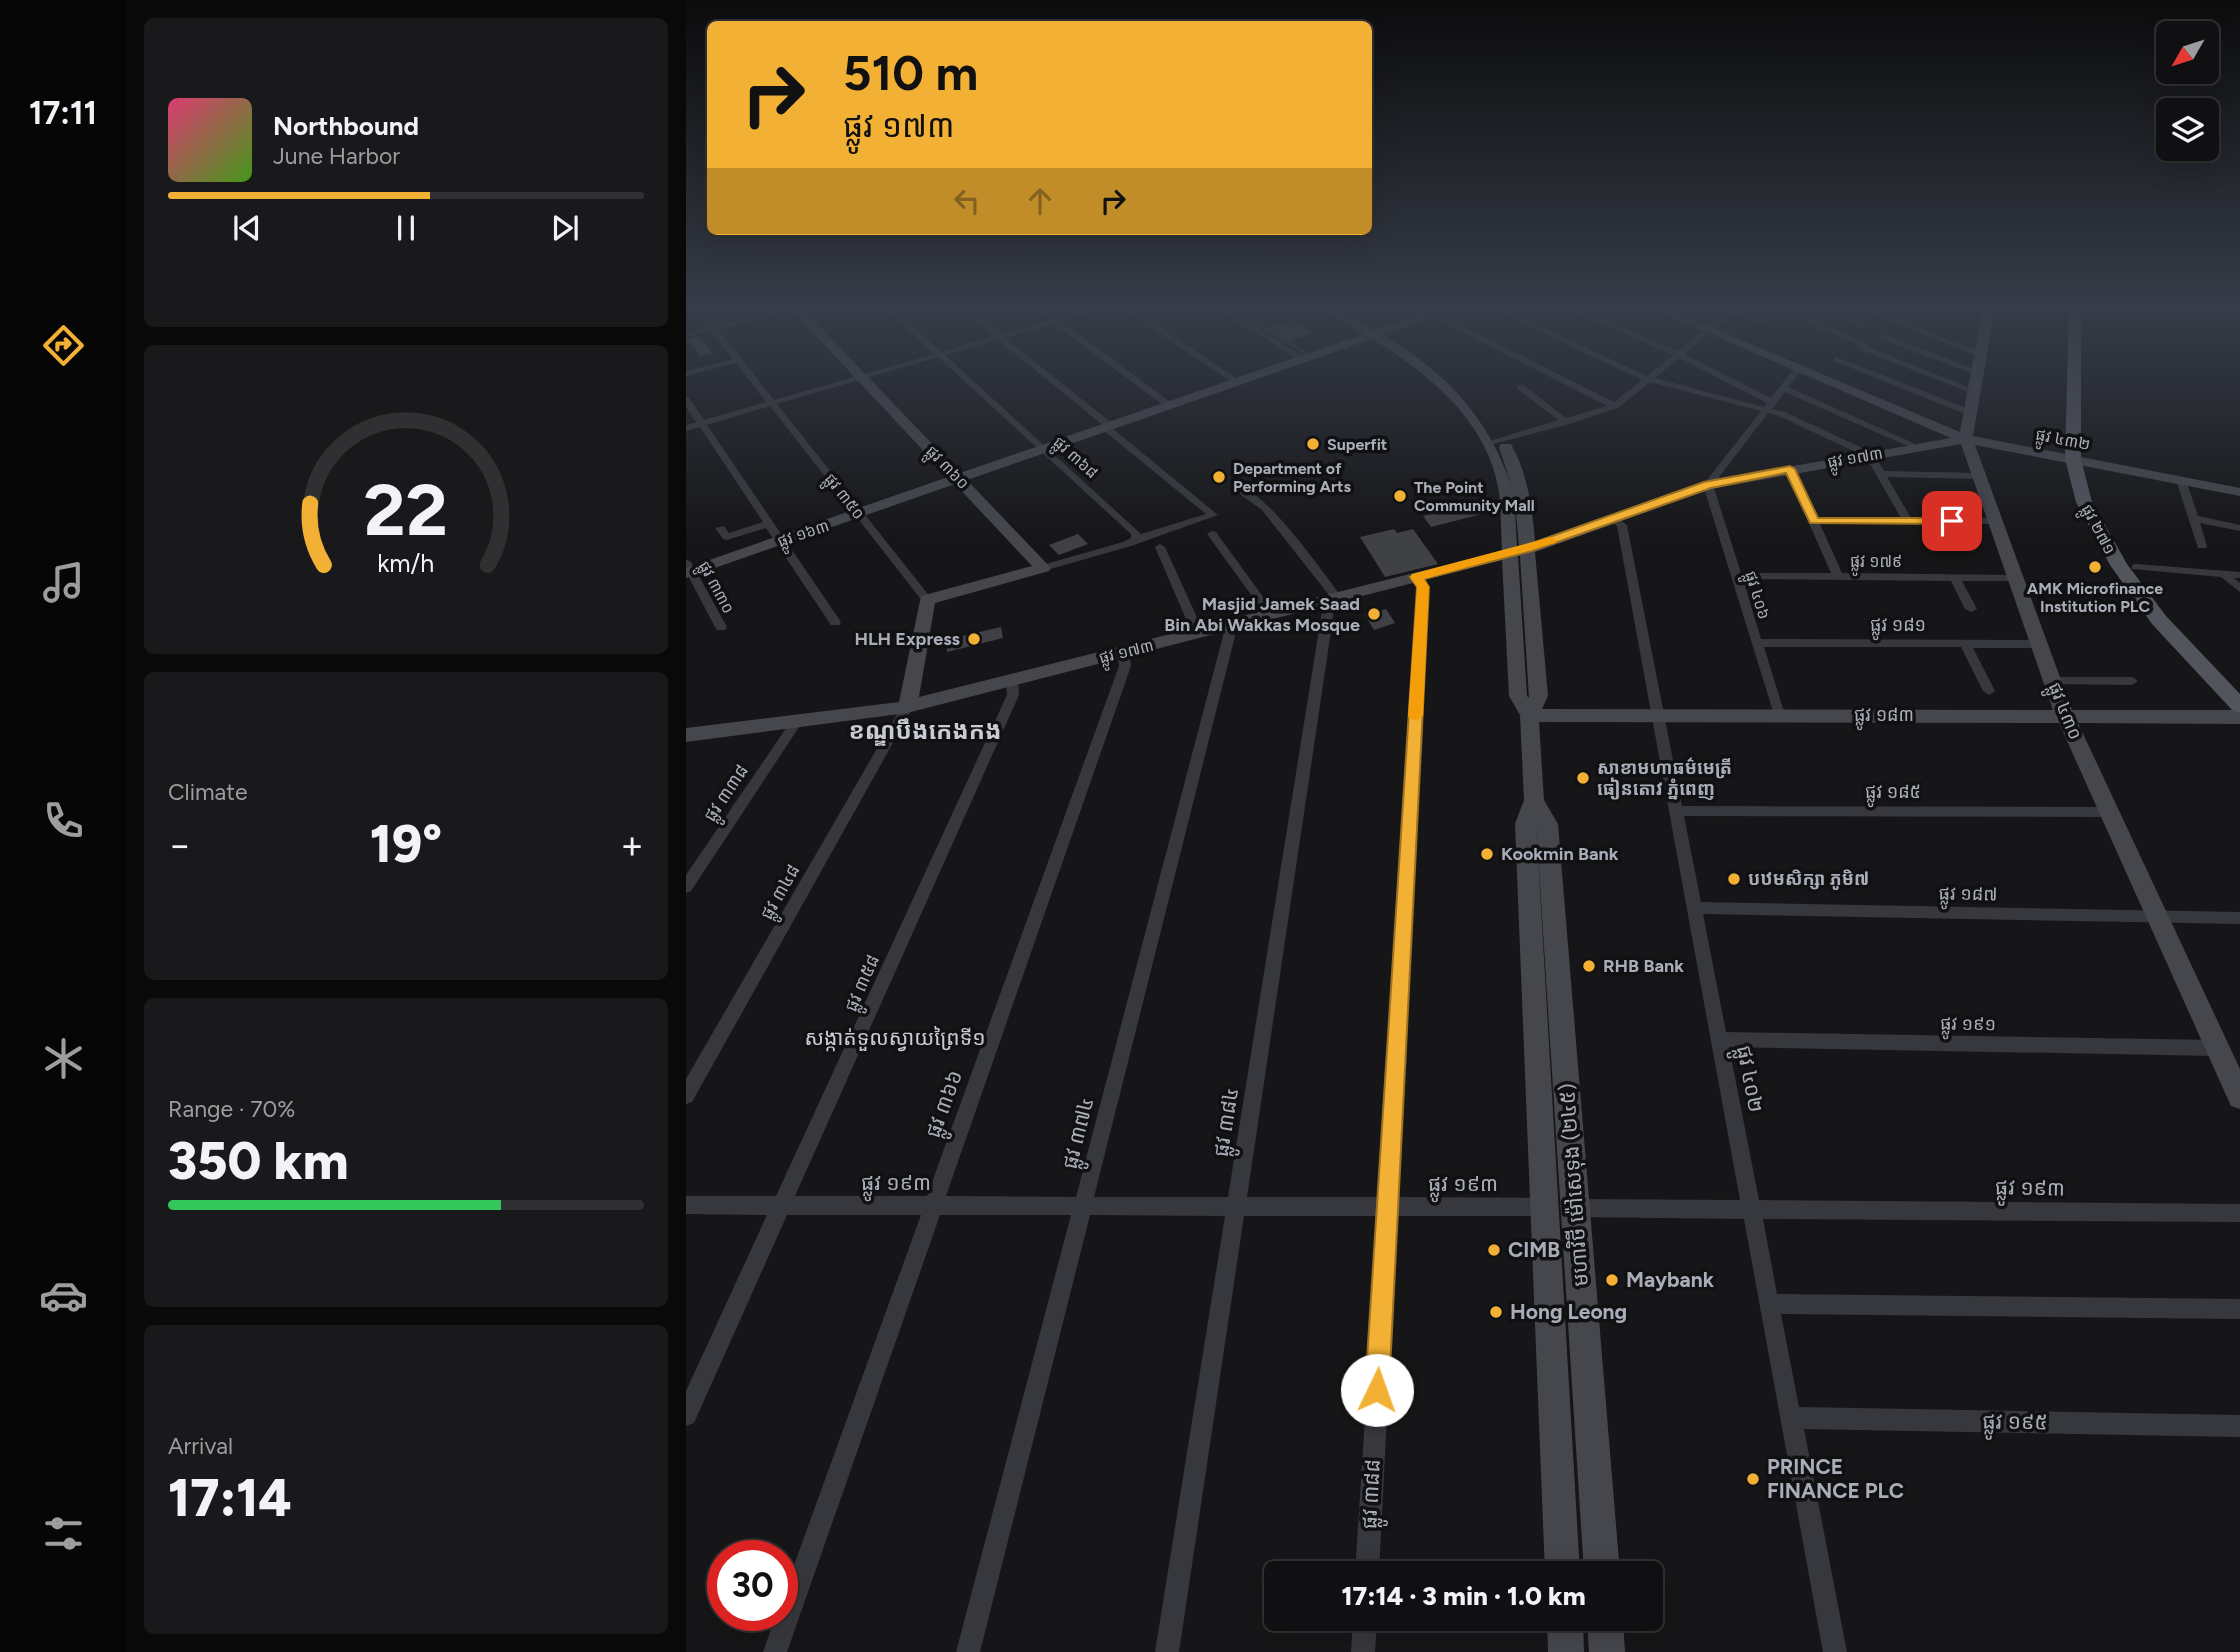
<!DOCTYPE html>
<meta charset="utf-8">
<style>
:root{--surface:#101012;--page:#19191b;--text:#f1f3f6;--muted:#9c9d9f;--line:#303032;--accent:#f2b134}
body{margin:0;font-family:Figtree,"Noto Sans Khmer",sans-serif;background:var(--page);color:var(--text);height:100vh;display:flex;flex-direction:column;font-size:26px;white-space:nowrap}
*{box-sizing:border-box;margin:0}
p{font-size:23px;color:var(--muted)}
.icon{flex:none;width:38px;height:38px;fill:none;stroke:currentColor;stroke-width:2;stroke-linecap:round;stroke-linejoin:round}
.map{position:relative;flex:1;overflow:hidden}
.details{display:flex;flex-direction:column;gap:18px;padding:18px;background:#09090a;width:560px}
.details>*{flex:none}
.banner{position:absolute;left:21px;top:21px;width:665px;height:214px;border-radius:10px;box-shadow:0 7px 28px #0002,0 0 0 2px var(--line);background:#f2b134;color:#111;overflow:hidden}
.needle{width:46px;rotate:231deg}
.fabs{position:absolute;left:1470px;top:21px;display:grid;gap:14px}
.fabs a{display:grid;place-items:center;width:63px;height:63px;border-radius:10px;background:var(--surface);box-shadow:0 7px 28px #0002,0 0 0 2px var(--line);font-size:35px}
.speed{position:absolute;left:21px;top:1540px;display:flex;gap:14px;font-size:35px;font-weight:700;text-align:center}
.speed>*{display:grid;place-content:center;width:91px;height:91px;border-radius:50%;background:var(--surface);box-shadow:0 7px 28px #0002,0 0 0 2px var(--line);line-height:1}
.speed .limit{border:10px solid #d22;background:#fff;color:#111}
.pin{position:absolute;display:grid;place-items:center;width:60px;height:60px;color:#fff;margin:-30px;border-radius:14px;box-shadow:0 4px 10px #0006}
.me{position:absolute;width:77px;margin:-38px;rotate:3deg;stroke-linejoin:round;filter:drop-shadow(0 0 5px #0008)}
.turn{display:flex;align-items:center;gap:24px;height:147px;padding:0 21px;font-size:32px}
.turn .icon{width:91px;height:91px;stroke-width:2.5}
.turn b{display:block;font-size:49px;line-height:60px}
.lanes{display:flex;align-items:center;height:66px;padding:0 21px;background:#0003;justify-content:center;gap:35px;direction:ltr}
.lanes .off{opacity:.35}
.big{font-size:52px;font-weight:800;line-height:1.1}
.details .widget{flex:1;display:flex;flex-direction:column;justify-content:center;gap:10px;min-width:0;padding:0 24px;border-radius:10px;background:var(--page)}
.details .dial{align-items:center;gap:0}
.dial svg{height:182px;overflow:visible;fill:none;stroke:var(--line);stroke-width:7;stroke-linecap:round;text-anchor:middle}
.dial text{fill:var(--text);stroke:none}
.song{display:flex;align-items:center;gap:21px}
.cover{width:84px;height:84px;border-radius:10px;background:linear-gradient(135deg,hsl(340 70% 55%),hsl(100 70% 35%))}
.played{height:7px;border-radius:4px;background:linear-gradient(90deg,var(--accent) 55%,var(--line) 55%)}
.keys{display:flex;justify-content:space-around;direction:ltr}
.heat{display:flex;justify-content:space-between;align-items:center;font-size:38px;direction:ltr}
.charge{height:10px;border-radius:5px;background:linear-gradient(90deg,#34c759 70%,var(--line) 0)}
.trip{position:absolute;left:578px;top:1561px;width:399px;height:70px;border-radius:10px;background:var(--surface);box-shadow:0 7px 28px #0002,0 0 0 2px var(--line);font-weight:800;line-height:70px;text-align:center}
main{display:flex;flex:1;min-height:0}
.tabs{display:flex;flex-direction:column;width:126px;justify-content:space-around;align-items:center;background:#060607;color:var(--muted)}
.tabs .icon{width:49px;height:49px}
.tabs .current{color:var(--accent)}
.tabs b{font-size:32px;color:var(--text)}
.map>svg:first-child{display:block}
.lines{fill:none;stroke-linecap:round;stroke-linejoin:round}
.canal{fill:#2c353c;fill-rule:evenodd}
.building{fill:#404145}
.street{fill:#37383d;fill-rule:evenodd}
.secondary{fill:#45474d;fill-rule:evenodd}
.primary{fill:#53555c;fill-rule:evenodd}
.route{fill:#f2b134;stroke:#9d7322;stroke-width:2}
.slow{fill:#f59e0b}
.poi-dot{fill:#f2b134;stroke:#111113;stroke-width:2.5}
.labels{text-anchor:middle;stroke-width:7;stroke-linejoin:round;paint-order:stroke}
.far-street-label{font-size:16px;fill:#a8adb8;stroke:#111113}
.far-poi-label{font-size:16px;font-weight:bold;fill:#a8adb8;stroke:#111113;text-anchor:start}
.poi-label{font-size:18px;font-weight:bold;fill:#a8adb8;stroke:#111113;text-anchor:start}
.street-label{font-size:18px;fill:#a8adb8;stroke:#111113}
.quarter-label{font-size:21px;fill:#c9ccd4;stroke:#111113}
.near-street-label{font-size:21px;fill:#a8adb8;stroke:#111113}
.near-poi-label{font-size:21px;font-weight:bold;fill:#a8adb8;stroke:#111113;text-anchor:start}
.district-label{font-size:24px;font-weight:bold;fill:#c9ccd4;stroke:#111113}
</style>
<main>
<nav class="tabs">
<b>17:11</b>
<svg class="icon current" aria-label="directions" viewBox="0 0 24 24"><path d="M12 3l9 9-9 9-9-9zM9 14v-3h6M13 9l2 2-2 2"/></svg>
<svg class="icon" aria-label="music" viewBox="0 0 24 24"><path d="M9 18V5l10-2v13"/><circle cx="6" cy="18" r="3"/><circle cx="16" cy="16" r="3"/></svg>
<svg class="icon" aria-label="phone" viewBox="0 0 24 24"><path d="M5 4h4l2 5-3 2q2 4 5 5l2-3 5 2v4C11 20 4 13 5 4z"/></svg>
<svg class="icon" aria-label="climate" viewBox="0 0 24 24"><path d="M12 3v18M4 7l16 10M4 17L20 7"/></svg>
<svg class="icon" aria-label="car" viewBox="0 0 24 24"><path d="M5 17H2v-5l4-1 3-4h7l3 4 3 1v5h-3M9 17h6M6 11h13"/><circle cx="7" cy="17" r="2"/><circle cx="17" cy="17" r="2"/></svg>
<svg class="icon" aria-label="filters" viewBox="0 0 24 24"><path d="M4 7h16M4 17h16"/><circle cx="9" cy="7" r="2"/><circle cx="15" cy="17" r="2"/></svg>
</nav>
<section class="details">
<div class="widget">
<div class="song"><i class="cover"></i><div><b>Northbound</b><p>June Harbor</p></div></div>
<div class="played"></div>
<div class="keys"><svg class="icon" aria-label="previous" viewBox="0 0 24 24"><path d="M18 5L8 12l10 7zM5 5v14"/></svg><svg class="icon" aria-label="pause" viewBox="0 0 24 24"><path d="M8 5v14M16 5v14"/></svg><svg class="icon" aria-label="next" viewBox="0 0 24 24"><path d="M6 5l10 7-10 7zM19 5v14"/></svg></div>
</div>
<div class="widget dial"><svg viewBox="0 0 100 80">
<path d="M14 69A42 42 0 1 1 86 69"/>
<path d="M14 69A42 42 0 0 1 8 42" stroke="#f2b134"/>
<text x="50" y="56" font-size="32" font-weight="700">22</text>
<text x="50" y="72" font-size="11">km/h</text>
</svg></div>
<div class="widget"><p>Climate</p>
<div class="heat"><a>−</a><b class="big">19°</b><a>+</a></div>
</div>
<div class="widget"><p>Range · 70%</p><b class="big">350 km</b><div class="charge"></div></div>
<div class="widget"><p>Arrival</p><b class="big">17:14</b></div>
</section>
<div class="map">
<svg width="1554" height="1652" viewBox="0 0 1554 1652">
<rect width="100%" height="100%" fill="#161618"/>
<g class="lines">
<path class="canal" d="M540,307H548L624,353L618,354Z"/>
</g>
<path class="building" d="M605,320L628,333L604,341L580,328Z
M14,337L27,353L14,356L2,340Z
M806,498L808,511L745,527L737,516Z
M708,529L711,533L727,529L752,564L699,577L674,537Z
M392,534L402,544L373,555L363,545Z
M700,609L709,623L688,630L679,615Z
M315,627L317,638L261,652L260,640Z"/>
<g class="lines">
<path class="street" d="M6,307H14L29,326L102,307H116L32,329L88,400L248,354L197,307H206L255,352L308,336L272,307H281L315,334L364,320L347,307H356L371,318L408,307H421L375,321L487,404V408H481L368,324L319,338L427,424L428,426L426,428L532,515L445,546L361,570H353V566L437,542L445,538V534L252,357L91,404L245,598L247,600L241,603L237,602L84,406L21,425L155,622L153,625H145L80,528L41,540L37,539L29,528L38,526L43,533L77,522L14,427L0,431V425L10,422L0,407V397L3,398L18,420L80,402L50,363L0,376V371L47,359L25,331L0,337V333L22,327ZM312,340L418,426L415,428L417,430L520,514L455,534L259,355Z
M434,307H443L556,382L549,384Z
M527,307H537L622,359L615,361Z
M728,307H738L928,402L956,380L802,307H813L961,376L987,355L878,307H889L992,351L1046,307H1064L1057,310L1078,319V323H1072L1050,312L998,354L1085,398L1110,366H1116L1117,368L1102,387L1234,446L1226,448L1099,392L1086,409L1099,412L1187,453L1198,471L1293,473L1298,476L1293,479L1201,477L1225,518H1309L1314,521L1309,524H1134L1156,573L1330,575L1335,578L1330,581H1276L1291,609L1285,612L1279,609L1265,581L1057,579L1075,639L1353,640L1359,644L1353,648H1287L1309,691L1303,695L1297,691L1275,647H1078L1099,715L1093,719L1089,718L1017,485L1075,411L964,382L932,408L883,424L800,446V442L872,420L832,389V385H838L880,418L921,406ZM993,358L1081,403L1078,407L969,378ZM1082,413L1093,416L1180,457L1215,518H1131L1109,469L1101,467L1099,469L1145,573H1055L1027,485Z
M1108,307H1118L1132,315L1130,321L1182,343V347L1292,391L1285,393L1173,349V345L1122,324L1125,318Z
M1138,307H1148L1182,325L1175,327Z
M1168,307H1180L1299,354L1292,356Z
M1192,334H1198L1295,372L1288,374L1192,338Z
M1151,357L1288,411L1289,413L1282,415L1148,361V357Z
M1492,478L1500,480L1512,516L1554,525V531L1514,523L1521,546L1520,548H1512L1490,480Z
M547,485C575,483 636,571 654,595V599H646L576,510L547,489Z
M927,515L941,525L996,806L1423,807L1430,812L1423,817L998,816L1015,902L1554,912V924L1017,914L1040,1032L1531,1040L1537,1043L1539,1048L1537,1053L1531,1056L1043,1047L1073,1200L1554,1204V1222L1077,1219L1091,1294L1554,1299V1319L1095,1314L1113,1407L1554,1415V1437L1118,1429L1161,1652H1137L1058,1219L887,1217L880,1215L878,1208L880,1201L887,1199L1054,1200L931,526L922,518Z
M526,531L530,532L580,601L588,615L586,617H578L571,603L521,534Z
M474,544L479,547L518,633L516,636L512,637L506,633L469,547Z
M0,559L5,562L41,627L39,630H31L29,627L0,572Z
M1450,564L1554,572V578H1548L1554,583V592L1535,577L1446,569V565Z
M731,574L735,575L742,587L712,1197L863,1198L870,1200L872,1207L870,1214L863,1216H711L693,1573H669L692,1216H558L493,1652H469L539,1216L404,1215L294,1652H270L385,1215H254L101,1652H77L90,1615H96V1598L235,1215H101L8,1423L0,1426V1391L81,1215L0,1214V1196H90L321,695L320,680L326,676L332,680L333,695L109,1196H241L433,666L431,652L437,648L443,652L445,666L260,1196L390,1197L537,636L534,626L540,622L546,626L549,636L408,1197H542L636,611L631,601L637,598L641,599L648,611L561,1197H693L732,587L726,577Z
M1367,677H1446L1452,681L1446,685L1363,684L1361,681Z
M221,703L227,707L6,1102L0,1104V1079L215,707Z
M111,717L117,721L115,724L5,891L0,893V875L107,718Z
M667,1619H691L689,1652H665Z"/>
<path class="secondary" d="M103,307H115L274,473L678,334L633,307H647L688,330L755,307H772L697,335C761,373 802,417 826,487L813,447L815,444H825C842,474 846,508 849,541L1017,482L1265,438L962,307H977L1274,432L1297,307H1309L1287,436L1554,488V496L1289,445L1386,710H1554V724L1392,723L1554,1069V1109L1545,1106L1373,723L853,722L858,800L872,824L934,1573H898L850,822L894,1573H859L829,824L838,800L834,715L823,696L816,560L221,713L0,742V728L213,702L235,596L346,566L269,484L0,578V568L262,477ZM686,339C742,372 803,423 813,492C815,511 815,531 816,551L233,697L249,603L363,571L365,568L281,480ZM1275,444L1367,710L856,709L862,696L849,552L1025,489ZM828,493L833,546L831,547ZM832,556H834L843,698L841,696Z
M1546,307H1554V311Z
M861,1619H897L898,1652H862Z
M901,1619H937L939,1652H903Z"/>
<path class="primary" d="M1383,307H1395V459L1406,502L1441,564L1480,616L1554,694V713L1547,711L1466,624L1424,565L1390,502L1379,459Z"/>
</g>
<linearGradient id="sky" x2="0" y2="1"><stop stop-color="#0c0c0d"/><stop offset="0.57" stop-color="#363c48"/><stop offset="1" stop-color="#363c48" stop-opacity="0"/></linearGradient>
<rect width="1554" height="539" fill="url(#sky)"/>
<path class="route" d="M1104,466L1109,469L1132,518H1266L1271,521L1266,524L1124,523L1100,473L1025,488L846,551L738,579L743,587L703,1390L699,1399L691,1402L682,1399L679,1390L731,587L724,577L838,546L1018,482Z"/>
<path class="slow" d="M865,537L871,540L869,543L738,579L743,587L737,716L730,721L724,719L722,716L731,587L724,577L726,574Z"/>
<g class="poi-dot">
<circle cx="627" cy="444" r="7"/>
<circle cx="533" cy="477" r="7"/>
<circle cx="714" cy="496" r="7"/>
<circle cx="1409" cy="567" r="7"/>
<circle cx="688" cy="614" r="7"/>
<circle cx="288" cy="639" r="7"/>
<circle cx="897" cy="778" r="7"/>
<circle cx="801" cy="854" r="7"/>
<circle cx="1048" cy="879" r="7"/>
<circle cx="903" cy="966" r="7"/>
<circle cx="808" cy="1250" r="7"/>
<circle cx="926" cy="1280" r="7"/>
<circle cx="810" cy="1312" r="7"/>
<circle cx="1067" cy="1479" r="7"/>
</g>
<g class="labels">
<g class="far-street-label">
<text transform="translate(1377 439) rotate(11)" y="6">ផ្លូវ ៤៣២</text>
<text transform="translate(390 457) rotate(42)" y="6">ផ្លូវ ៣៦៨</text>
<text transform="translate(1169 457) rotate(-10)" y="6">ផ្លូវ ១៧៣</text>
<text transform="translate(262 467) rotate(46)" y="6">ផ្លូវ ៣៦០</text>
<text transform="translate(159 496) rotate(52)" y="6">ផ្លូវ ៣៥០</text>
<text transform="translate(1413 529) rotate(62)" y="6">ផ្លូវ ២៧១</text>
<text transform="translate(117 533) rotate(-19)" y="6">ផ្លូវ ១៦៣</text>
<text x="1190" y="567">ផ្លូវ ១៧៩</text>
<text transform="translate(31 587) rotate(62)" y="6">ផ្លូវ ៣៣០</text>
<text transform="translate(1072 595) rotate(73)" y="6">ផ្លូវ ៤០៦</text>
<text transform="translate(440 651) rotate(-14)" y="6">ផ្លូវ ១៧៣</text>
</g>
<g class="far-poi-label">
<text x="641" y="450">Superfit</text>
<text x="547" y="474">Department of<tspan x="547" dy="18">Performing Arts</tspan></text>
<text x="728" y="493">The Point<tspan x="728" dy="18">Community Mall</tspan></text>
<text x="1409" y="594" text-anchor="middle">AMK Microfinance<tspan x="1409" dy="18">Institution PLC</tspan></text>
</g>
<g class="poi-label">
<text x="674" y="610" text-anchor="end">Masjid Jamek Saad<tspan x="674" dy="21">Bin Abi Wakkas Mosque</tspan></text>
<text x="274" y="645" text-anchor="end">HLH Express</text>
<text x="911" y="774">សាខាមហាធម៌មេត្រី<tspan x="911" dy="21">ធៀនតោវ ភ្នំពេញ</tspan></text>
<text x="815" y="860">Kookmin Bank</text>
<text x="1062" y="885">បឋមសិក្សា ភូមិ៧</text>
<text x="917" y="972">RHB Bank</text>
</g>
<g class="street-label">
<text x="1212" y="631">ផ្លូវ ១៨១</text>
<text transform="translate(1379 711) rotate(68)" y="6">ផ្លូវ ៤៣០</text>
<text x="1198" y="721">ផ្លូវ ១៨៣</text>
<text x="1207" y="798">ផ្លូវ ១៨៥</text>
<text transform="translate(40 793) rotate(-56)" y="6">ផ្លូវ ៣៣៨</text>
<text transform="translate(94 892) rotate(-60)" y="6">ផ្លូវ ៣៤៨</text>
<text transform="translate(1282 894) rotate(1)" y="6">ផ្លូវ ១៨៧</text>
<text transform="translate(176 983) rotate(-66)" y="6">ផ្លូវ ៣៥៨</text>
<text transform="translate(1282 1024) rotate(1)" y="6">ផ្លូវ ១៩១</text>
</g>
<g class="quarter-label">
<text x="209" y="1045">សង្កាត់ទួលស្វាយព្រៃទី១</text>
</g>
<g class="near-street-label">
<text transform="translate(1064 1079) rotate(79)" y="7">ផ្លូវ ៤០២</text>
<text transform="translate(258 1104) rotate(-70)" y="7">ផ្លូវ ៣៦៦</text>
<text transform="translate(540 1122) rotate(-81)" y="7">ផ្លូវ ៣៨៤</text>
<text transform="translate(392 1133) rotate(-76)" y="7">ផ្លូវ ៣៧៤</text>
<text x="210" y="1190">ផ្លូវ ១៩៣</text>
<text x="777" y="1191">ផ្លូវ ១៩៣</text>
<text transform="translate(888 1185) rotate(-94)" y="7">មហាវិថី ម៉ៅសេទុង (២៤៥)</text>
<text transform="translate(1344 1188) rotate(1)" y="7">ផ្លូវ ១៩៣</text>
<text transform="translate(1329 1422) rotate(1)" y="7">ផ្លូវ ១៩៥</text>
<text transform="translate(685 1494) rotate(-87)" y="7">ផ្លូវ ៣៨៨</text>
</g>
<g class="near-poi-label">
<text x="822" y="1257">CIMB</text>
<text x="940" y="1287">Maybank</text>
<text x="824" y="1319">Hong Leong</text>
<text x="1081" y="1474">PRINCE<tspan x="1081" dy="24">FINANCE PLC</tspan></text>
</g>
<g class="district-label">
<text x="239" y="739">ខណ្ឌបឹងកេងកង</text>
</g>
</g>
</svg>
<div class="fabs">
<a><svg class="needle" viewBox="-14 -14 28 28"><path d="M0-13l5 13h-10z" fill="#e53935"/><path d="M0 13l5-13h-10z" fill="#9c9d9f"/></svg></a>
<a><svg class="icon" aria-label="layers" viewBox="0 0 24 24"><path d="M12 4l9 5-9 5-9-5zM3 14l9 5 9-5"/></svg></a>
</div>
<div class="speed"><div class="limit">30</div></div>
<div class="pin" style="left:1266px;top:521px;background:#d93025"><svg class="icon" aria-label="arrive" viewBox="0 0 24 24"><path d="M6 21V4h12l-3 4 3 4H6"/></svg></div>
<svg class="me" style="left:691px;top:1390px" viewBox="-20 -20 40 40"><circle r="19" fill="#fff"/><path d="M0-13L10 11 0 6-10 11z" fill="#f2b134"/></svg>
<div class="trip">17:14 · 3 min · 1.0 km</div>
<div class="banner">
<div class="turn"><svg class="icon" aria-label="right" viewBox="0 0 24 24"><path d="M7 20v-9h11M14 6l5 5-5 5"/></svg><div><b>510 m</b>ផ្លូវ ១៧៣</div></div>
<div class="lanes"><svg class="icon off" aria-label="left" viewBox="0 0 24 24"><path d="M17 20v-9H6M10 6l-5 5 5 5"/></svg><svg class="icon off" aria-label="ahead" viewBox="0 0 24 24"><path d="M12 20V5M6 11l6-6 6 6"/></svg><svg class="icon" aria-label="right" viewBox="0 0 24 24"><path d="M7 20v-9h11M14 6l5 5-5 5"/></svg></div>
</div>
</div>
</main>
